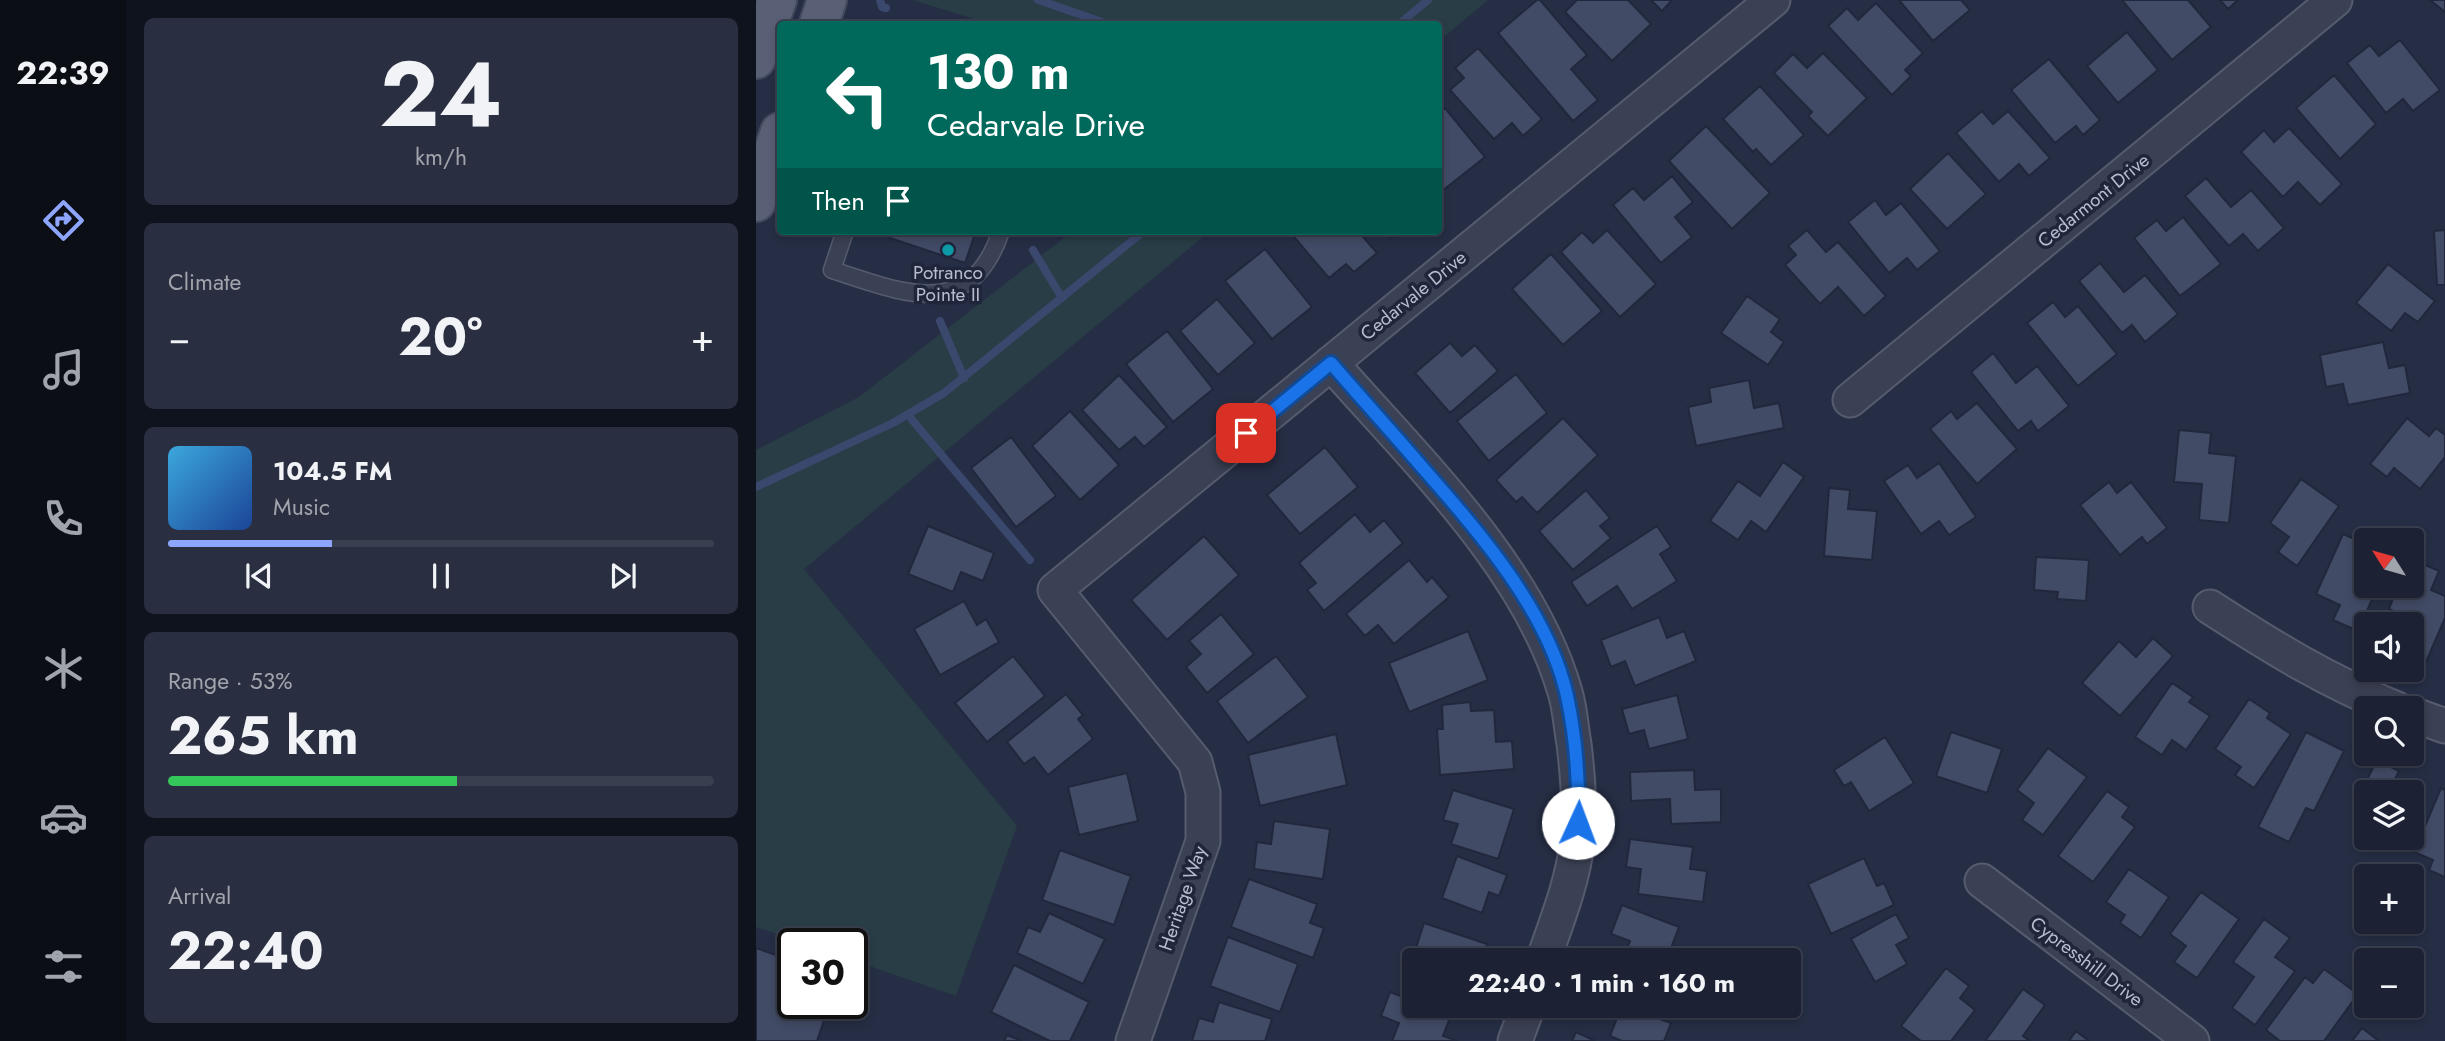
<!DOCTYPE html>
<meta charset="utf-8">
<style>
:root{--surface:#1c2234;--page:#292f40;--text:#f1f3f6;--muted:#a0a4ac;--line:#3a3f4f;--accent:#8ea5fd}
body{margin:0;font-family:Jost,sans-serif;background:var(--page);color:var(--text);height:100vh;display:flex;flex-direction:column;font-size:26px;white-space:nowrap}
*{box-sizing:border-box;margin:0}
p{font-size:23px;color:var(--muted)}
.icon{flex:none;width:38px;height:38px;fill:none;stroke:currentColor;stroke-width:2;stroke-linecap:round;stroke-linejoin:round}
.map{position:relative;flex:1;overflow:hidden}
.side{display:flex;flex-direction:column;gap:18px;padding:18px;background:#0f131d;width:630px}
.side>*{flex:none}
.hud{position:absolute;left:21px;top:21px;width:665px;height:214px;border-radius:7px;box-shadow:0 4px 10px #0003,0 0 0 2px var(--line);background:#00695c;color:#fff;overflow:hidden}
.needle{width:46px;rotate:307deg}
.buttons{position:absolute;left:1598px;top:528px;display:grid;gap:14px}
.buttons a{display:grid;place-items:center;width:70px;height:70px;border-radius:7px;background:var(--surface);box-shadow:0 4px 10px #0003,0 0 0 2px var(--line);font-size:35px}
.speed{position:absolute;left:21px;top:928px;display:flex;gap:14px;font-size:35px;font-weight:700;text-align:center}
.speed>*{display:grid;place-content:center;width:91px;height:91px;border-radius:50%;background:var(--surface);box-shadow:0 4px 10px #0003,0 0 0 2px var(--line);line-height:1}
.speed .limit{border:4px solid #111;border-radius:10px;background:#fff;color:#111}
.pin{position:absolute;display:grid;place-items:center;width:60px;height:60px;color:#fff;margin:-30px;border-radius:14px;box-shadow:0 4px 10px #0006}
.me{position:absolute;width:77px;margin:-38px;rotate:2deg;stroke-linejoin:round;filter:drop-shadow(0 0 5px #0008)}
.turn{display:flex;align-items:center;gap:24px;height:147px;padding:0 35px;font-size:32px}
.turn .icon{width:91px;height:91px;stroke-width:2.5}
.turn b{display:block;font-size:49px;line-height:60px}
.then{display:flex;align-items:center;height:66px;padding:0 35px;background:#0003;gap:14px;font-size:26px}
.big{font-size:52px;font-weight:700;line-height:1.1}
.side .card{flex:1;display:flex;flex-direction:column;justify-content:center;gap:10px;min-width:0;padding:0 24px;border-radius:10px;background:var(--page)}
.side .dial{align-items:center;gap:0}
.dial b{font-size:91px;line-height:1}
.song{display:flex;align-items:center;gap:21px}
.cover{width:84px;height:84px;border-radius:10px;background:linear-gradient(135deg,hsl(200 70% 55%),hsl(220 70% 35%))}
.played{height:7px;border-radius:4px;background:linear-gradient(90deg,var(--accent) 30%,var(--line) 30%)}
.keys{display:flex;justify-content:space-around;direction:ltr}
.heat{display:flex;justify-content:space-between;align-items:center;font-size:38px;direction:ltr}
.charge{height:10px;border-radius:5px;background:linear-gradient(90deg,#34c759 53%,var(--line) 0)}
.trip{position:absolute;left:646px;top:948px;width:399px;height:70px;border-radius:7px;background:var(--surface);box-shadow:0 4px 10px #0003,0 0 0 2px var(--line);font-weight:700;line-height:70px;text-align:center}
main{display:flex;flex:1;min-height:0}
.menu{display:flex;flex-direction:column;width:126px;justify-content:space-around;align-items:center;background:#0b0e15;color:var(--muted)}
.menu .icon{width:49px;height:49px}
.menu .active{color:var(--accent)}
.menu b{font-size:32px;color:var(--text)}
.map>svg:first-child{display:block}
.green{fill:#283d46}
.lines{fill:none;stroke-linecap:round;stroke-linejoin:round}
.stream{stroke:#3b486e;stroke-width:8}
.building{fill:#424b65;stroke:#21273c;stroke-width:2}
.service-casing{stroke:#565b6e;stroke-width:19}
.minor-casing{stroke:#565b6e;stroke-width:37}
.primary-casing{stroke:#444a5d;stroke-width:42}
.service{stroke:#3b4154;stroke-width:16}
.minor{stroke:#3b4154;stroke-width:33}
.primary{stroke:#595f74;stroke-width:38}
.route-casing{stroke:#114b97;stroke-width:18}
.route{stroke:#1a73e8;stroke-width:12}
.culture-dot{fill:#0f9aa8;stroke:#1f253a;stroke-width:2.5}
.labels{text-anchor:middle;stroke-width:7;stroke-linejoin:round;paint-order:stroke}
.street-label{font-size:19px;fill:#b8bdcd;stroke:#1f253a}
.poi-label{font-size:19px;fill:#b8bdcd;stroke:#1f253a}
</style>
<main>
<nav class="menu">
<b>22:39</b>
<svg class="icon active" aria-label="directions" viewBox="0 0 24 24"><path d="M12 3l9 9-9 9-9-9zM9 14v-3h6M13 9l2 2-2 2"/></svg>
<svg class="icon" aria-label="music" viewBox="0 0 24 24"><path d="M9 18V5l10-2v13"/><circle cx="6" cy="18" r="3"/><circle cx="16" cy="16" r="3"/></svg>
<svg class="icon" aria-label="phone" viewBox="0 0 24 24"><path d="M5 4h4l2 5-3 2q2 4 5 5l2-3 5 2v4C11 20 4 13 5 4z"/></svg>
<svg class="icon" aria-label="climate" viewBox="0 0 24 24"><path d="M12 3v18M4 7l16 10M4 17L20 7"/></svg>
<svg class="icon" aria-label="car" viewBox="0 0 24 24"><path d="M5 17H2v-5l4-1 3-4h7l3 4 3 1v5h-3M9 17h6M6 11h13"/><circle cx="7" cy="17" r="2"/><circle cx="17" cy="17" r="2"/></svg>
<svg class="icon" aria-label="filters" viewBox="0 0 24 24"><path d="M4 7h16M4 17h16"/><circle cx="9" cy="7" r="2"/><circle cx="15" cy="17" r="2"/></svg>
</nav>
<section class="side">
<div class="card dial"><b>24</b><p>km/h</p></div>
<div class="card"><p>Climate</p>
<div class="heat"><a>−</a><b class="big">20°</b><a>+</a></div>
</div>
<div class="card">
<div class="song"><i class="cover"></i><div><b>104.5 FM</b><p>Music</p></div></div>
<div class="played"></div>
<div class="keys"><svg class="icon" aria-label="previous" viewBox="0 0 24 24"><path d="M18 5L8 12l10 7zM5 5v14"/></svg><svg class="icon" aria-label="pause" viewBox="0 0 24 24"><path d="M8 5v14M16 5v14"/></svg><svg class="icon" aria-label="next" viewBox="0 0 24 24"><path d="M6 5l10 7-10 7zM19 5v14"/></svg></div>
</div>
<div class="card"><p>Range · 53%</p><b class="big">265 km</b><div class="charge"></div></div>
<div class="card"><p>Arrival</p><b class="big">22:40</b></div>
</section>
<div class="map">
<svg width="1689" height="1041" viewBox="0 0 1689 1041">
<rect width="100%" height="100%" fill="#262e45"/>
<path class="green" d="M157,0H732L683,41L682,24H234Z
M317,231H454L48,569L261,826L200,996L96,960V943H47L0,927V450L103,397Z"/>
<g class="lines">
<path class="stream" d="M124,0L126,7L130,8
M282,0L352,24
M643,24L672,0
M277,250L306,298
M184,321L208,378
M152,415L274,560
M0,487L137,423L188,393L388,231"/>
</g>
<path class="building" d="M781,0H784L831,55L815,69L842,100L817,121L742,33Z
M821,0H872L895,24L856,61L809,12Z
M895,0H916L906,11Z
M1143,0H1205L1214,10L1177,41Z
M1366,0H1432L1455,27L1416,60Z
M1464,0H1482L1472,9Z
M1674,0H1689V12Z
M1120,3L1167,53L1149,70L1155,76L1136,95L1072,26L1091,8L1102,20Z
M1371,32L1402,70L1362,103L1331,66Z
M1644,40L1684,90L1657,111L1647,99L1630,113L1591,63L1614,45L1623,56Z
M722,48L786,119L767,136L756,123L738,139L694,90L708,78L699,68Z
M1067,53L1111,98L1072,136L1052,116L1056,112L1018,73L1037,54L1051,68Z
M1293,59L1344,120L1327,135L1320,126L1299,143L1255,90Z
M1578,75L1620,124L1584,159L1540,108Z
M1004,86L1048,135L1015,165L1000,149L997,152L967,119Z
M689,108L729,157L686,191L682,186V113Z
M1226,111L1237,124L1252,111L1294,158L1273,176L1263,164L1243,182L1200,133Z
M950,126L1014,193L976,229L913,161Z
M1533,128L1586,184L1564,205L1542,182L1527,197L1485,152L1508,130L1518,142Z
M1192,153L1230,194L1191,229L1154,189Z
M916,176L937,202L919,217L936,237L905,263L857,205L877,188L888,200Z
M1450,178L1475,207L1495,190L1528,228L1502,251L1487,234L1473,246L1429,196Z
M1119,200L1130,215L1145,203L1184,251L1161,270L1151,258L1133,273L1092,222Z
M1427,217L1465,264L1424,296L1378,238L1401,220L1410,231Z
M851,230L900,284L864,317L805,252L826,232L837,243Z
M1051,230L1070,252L1082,242L1130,296L1108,316L1082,287L1064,304L1029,265L1040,255L1032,246Z
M1689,230V285H1681L1678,231Z
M137,231H220L209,263L134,238Z
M533,231H602L621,253L598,272L590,264L573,278Z
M629,231H643L635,238Z
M509,249L556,307L516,339L469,281Z
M795,254L846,311L807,345L756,289Z
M1344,263L1368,292L1389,275L1422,314L1389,342L1376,325L1366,333L1323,281Z
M1632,264L1679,301L1662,322L1649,313L1635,331L1600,303Z
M991,296L1024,319L1015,332L1028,342L1012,365L965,333Z
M461,299L499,343L462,375L424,331Z
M1297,302L1309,317L1322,306L1361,354L1322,386L1271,323Z
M411,331L457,389L417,422L370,364Z
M1627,342L1633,368L1649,365L1654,393L1592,405L1587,384L1570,387L1564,355Z
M694,343L706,356L719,345L742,371L694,413L659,373Z
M1237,353L1260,383L1281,366L1313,406L1282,431L1275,421L1262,431L1215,372Z
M760,374L791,413L733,461L701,421Z
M363,375L411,427L388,447L379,437L363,450L326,410Z
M993,380L998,408L1023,403L1028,428L940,446L932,407L955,402L953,388Z
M1221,403L1261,449L1221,484L1174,429L1195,411L1201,419Z
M314,411L363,465L324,500L276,446Z
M807,418L842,455L781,513L766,497L760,502L740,480Z
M1651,418L1673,436L1680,428L1689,435V457L1664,489L1638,468L1631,477L1614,464Z
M1423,430L1455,433L1453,453L1480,456L1473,523L1443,520L1446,484L1418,482Z
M255,437L300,496L260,527L215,468Z
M569,447L602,487L544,534L511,495Z
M1027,462L1048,477L1010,532L995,521L982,540L954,521L982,481L1004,496Z
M1183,463L1220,517L1193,535L1183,521L1165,534L1128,481L1152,465L1161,478Z
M1545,479L1583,506L1541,566L1522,552L1533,537L1514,523Z
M1353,482L1361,493L1375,482L1411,528L1391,544L1386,537L1364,555L1324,505Z
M1073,488L1094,490L1092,509L1121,511L1116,560L1068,556Z
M830,490L854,518L844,526L855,538L817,570L783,531Z
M599,514L614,532L628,520L647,543L568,611L551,590L560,583L543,563Z
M172,526L238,553L227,581L205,572L197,592L152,574Z
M901,526L915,547L904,554L921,581L876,609L861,586L831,606L815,582Z
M1587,534L1610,544V586H1622L1602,631L1577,620L1584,605L1560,594Z
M448,536L483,575L411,640L375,600Z
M1280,557L1333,560L1330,601L1301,599L1302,592L1278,590Z
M1656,559L1683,571L1675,590L1689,596V618L1670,662L1656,656V625H1654L1656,619L1633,609L1642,586H1656Z
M653,560L671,582L676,577L693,597L638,644L622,625L609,636L590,614Z
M208,601L221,625L230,619L243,642L184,675L158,629Z
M465,614L498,654L451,693L430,667L445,654L433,641Z
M903,617L911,638L928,631L940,661L879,686L869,661L855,667L845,640Z
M712,631L732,680L653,712L633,663Z
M1397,638L1417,656L1364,716L1326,683L1363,641L1380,657Z
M257,656L289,696L231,742L199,703Z
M520,656L552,697L492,743L461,701Z
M1416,683L1437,697L1433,702L1454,716L1430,750L1416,740L1406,755L1379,737Z
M310,694L327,715L322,719L337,739L292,775L278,757L268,764L251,742Z
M921,695L932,739L893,749L888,730L873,734L866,709Z
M1493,699L1514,713L1511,718L1535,734L1498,788L1479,775L1485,767L1459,749Z
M714,702L715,711L738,710L740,742L756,741L758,769L684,775L681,729H687L686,705Z
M1195,732L1246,749L1231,793L1180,776Z
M1550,732L1588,751L1558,811L1550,808L1533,842L1502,827Z
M580,734L591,785L504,806L492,755Z
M1129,737L1158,783L1113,811L1095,782L1088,786L1078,770Z
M1292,748L1331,777L1287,835L1266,820L1278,803L1261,790Z
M1621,760L1643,771L1637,783L1657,793L1656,796V793H1610V813L1597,807Z
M938,770L939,790L965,789V822L915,824L914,799L875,801L874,772Z
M371,773L382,821L323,835L312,787Z
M1685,788L1689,790V877L1673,870L1677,860L1658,852Z
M697,790L758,809L742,859L695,844L702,824L687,820Z
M1351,791L1373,807L1366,817L1379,827L1337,882L1302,856Z
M518,821L574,829L567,879L498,869L501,842L515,844Z
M874,839L937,847L934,869L951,871L947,902L882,894L885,869L870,867Z
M304,850L375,876L358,925L286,900Z
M701,856L751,875L743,896L733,892L726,913L686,898Z
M1108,858L1121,886L1128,883L1138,905L1075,934L1052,884Z
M1373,869L1413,897L1385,938L1364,923L1369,915L1350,902Z
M493,879L561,904L554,923L568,928L557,958L475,927Z
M1445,892L1483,919L1441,978L1418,962L1430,946L1414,934Z
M866,905L923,927L910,961H866L874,941L855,934Z
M293,913L349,939L327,984L261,953L272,927L284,932Z
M1140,914L1153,938L1140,945L1151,964L1119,982L1095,939Z
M1508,919L1534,938L1519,957L1539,971L1499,1025L1476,1008L1498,977L1477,962Z
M668,923L731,944L726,961H658V975L652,973Z
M472,937L542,964L524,1012L454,986Z
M0,948L37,961V1003H74L61,1041H0Z
M258,965L333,1002L314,1041H294L235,1012Z
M1190,968L1213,986L1204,998L1219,1010L1195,1041H1165L1145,1026Z
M1568,969L1602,994L1568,1041H1524L1510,1030L1549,977L1557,983Z
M1267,989L1289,1005L1267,1036L1274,1041H1229Z
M634,992L658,1001V1006H673L695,1015L687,1036L702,1041H636L643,1023L625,1016Z
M463,1002L516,1019L509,1041H436L443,1018L457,1022Z
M848,1006H897L893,1015L915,1023L908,1041H866L854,1036L863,1013Z
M1606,1028L1623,1041H1596Z
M1320,1031L1333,1041H1313Z
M820,1032L839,1041H816Z
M251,1035L266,1041H248Z"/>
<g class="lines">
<defs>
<path id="service" d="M89,231L76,270C145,292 214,324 245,231"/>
<path id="minor" d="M575,363C659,459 773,567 809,692C814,708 815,727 818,744C822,777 825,811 821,844C816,884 800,923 787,961
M1094,400L1579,0
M1454,607C1516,647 1572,682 1641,709
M1656,714L1689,726
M1226,881L1436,1041
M377,1041L447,841V792L439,762L299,590L1017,0
M759,1041L772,1006"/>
<path id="primary" d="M63,24L71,0
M0,59L21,0
M0,202L24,132"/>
</defs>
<use href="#service" class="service-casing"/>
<use href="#minor" class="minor-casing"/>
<use href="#primary" class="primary-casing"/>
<use href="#service" class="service"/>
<use href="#minor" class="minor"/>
<use href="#primary" class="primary"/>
</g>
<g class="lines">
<defs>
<path id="route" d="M490,433L575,363C605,398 636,432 666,467C722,531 792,610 811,696C820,738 823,781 822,823"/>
</defs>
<use href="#route" class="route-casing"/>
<use href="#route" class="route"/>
</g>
<circle class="culture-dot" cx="192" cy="250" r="7"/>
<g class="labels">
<g class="street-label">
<text transform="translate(1337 200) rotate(-39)" y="7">Cedarmont Drive</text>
<text transform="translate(657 295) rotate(-39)" y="7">Cedarvale Drive</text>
<text transform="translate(426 898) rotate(-71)" y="7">Heritage Way</text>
<text transform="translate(1331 961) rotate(37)" y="7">Cypresshill Drive</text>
</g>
<g class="poi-label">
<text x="192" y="279">Potranco<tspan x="192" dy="22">Pointe II</tspan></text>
</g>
</g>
</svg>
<div class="buttons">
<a><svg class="needle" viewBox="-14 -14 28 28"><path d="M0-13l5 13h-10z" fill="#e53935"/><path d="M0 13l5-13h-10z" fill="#a0a4ac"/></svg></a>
<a><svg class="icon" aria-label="sound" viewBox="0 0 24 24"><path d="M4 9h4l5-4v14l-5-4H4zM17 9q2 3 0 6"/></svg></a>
<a><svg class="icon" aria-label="search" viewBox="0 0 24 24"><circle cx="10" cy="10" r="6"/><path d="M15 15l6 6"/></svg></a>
<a><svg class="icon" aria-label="layers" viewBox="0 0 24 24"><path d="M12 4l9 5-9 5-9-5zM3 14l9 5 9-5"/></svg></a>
<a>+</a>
<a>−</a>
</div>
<div class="speed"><div class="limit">30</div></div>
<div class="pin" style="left:490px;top:433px;background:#d93025"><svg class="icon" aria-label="arrive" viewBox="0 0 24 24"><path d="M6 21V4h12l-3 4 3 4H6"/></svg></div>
<svg class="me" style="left:822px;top:823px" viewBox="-20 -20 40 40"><circle r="19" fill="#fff"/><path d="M0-13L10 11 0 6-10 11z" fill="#1a73e8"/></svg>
<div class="trip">22:40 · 1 min · 160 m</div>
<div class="hud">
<div class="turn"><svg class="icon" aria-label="left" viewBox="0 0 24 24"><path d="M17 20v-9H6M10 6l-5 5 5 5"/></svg><div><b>130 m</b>Cedarvale Drive</div></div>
<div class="then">Then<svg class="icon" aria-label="arrive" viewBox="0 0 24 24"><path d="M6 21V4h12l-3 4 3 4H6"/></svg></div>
</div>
</div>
</main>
